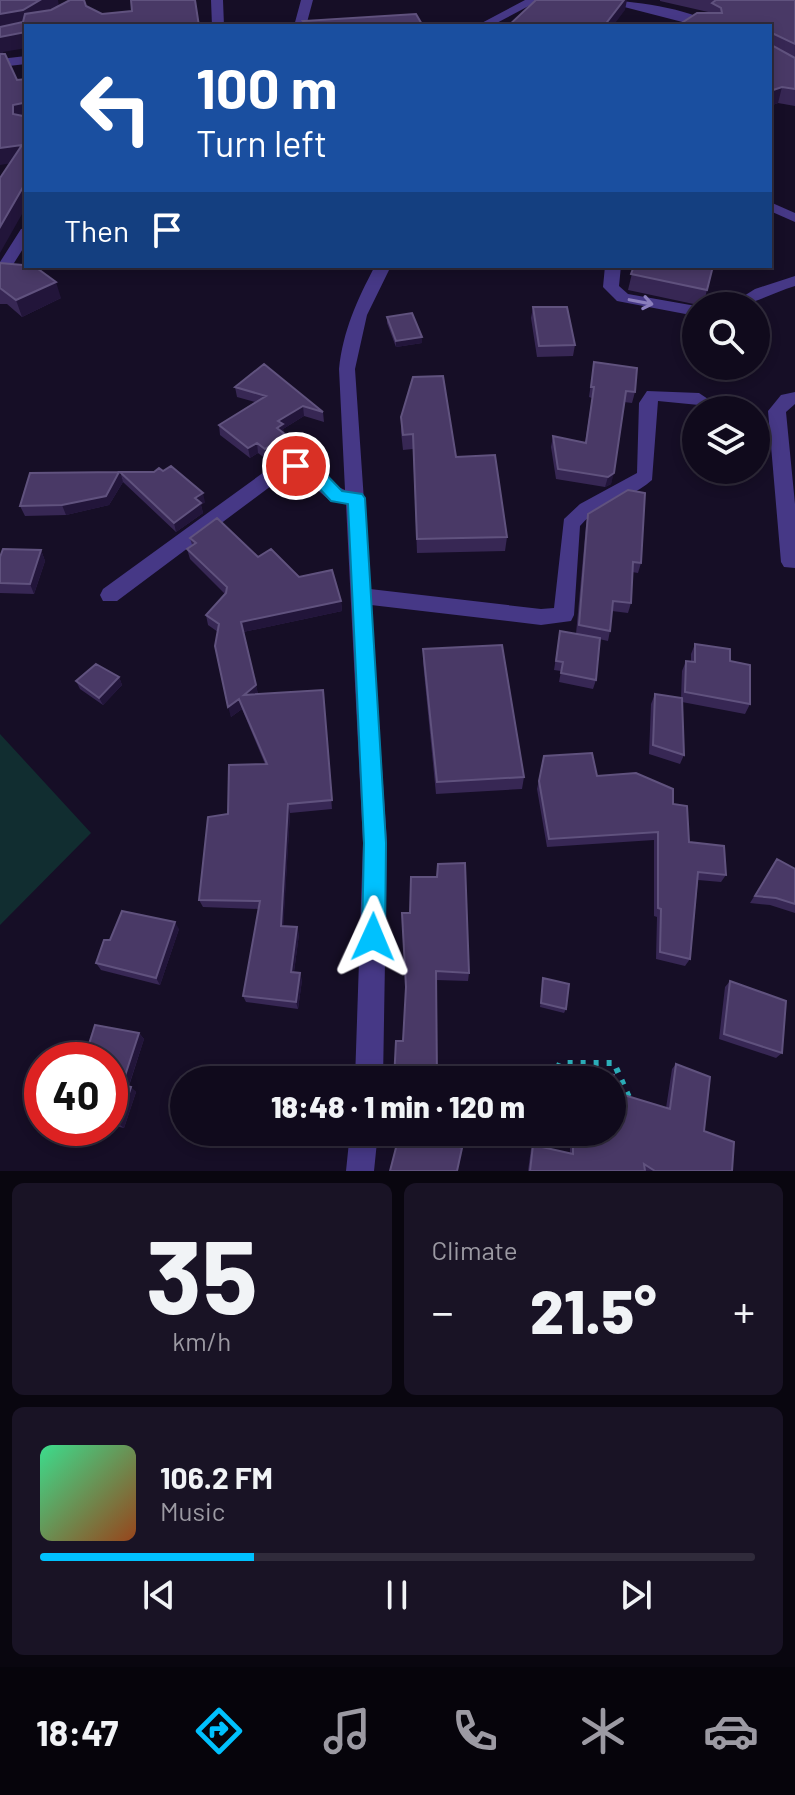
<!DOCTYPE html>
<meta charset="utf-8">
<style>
:root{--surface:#100a1c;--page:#191325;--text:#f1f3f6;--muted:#9c9aa3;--line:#302b3b;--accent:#00c1fe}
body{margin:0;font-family:Barlow,sans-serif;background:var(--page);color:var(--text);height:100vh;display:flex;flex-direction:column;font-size:30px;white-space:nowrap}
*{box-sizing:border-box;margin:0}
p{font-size:26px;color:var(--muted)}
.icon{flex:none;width:44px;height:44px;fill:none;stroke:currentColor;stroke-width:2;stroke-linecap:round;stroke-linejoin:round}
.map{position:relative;height:1171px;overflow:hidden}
.drawer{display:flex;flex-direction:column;gap:12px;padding:12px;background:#09060f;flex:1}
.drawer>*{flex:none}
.banner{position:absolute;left:24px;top:24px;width:748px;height:244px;border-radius:0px;box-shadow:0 4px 12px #0003,0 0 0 2px var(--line);background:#1a4fa0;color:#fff;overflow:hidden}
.fabs{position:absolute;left:682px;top:292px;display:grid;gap:16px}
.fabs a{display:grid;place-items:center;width:88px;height:88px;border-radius:50%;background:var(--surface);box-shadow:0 4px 12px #0003,0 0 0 2px var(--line);font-size:40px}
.speed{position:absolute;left:24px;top:1042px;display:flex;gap:16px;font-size:40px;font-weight:700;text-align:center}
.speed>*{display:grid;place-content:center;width:104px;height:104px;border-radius:50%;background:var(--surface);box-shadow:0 4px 12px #0003,0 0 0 2px var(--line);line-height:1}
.speed .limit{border:12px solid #d22;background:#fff;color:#111}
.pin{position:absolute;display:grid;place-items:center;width:68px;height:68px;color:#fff;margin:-34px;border:4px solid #fff;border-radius:50%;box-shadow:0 2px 8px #0007}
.me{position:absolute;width:88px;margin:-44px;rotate:1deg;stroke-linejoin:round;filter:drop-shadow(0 0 6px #0008)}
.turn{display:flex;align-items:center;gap:28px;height:168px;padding:0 40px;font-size:36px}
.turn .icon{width:104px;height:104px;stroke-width:2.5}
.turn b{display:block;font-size:56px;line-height:68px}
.then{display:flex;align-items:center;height:76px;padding:0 40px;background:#0003;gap:16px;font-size:30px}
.big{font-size:60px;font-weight:800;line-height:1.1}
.drawer .card{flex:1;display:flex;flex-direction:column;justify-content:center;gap:12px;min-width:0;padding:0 28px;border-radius:12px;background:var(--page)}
.drawer .dial{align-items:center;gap:0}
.dial b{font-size:104px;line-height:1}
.song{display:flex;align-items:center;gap:24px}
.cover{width:96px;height:96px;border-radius:12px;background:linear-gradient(135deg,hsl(150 70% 55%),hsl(20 70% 35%))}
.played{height:8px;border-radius:4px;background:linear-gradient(90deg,var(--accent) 30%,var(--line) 30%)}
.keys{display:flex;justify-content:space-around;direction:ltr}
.heat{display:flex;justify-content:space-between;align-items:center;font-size:44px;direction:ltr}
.drawer .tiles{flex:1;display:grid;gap:12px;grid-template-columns:1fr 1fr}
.card:last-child{grid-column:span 2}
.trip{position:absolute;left:170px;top:1066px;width:456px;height:80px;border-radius:40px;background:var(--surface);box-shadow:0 4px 12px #0003,0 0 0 2px var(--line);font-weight:800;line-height:80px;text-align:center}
.dock{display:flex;height:128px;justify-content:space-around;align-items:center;background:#06040b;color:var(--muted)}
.dock .icon{width:56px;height:56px}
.dock .selected{color:var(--accent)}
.dock b{font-size:36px;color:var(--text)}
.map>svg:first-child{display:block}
.green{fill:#112d30}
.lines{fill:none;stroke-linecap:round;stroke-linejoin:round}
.path{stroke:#2cafba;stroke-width:6;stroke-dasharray:5 8;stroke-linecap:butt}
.minor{fill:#463886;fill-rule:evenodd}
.wall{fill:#372754}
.shaded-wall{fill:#22153a}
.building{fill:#493966;stroke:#60527e;stroke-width:2;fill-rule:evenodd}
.oneway{stroke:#8b7ebc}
.route{fill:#00c1fe;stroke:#007da5;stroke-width:2}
</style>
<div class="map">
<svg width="795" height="1171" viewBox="0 0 795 1171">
<rect width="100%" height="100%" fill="#160e26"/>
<path class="green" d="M0,734L91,833L0,925Z"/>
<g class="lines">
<path class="path" d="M553,1080L560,1063H614L631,1102
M474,1132L515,1142L550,1143V1132"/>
<path class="minor" d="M211,0H223L224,26H212Z
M301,0H313L306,26H294Z
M525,0H540L491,26H476Z
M597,0C630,0 690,8 716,26H698Z
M26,56V64L0,67V59Z
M770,202L795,213V222L770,211Z
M26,228V244L9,271L0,272V262L21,229Z
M375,266H391L367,315L355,369L370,589L541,609L554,608L564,519L580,504L637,473L639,403L647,391L699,393L708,399L699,405L658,401L652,480C631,499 599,503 580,526L574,615L571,621L541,625L371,605L387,843L383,1080H355L363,843L346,504L330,501L301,475L283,477L117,601H103L100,595L103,589L271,467C323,452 309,474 345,490L339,369C343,331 357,300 375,266Z
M605,266H621L619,286L628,294L696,306V316L617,301L603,287Z
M795,276V286C772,293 752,306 728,306L755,289Z
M795,392V404L786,412L795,504V568L784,567L781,562L768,411L781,395Z
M350,1132H378L374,1171H346Z"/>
</g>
<path class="wall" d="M660,0H795V106L778,103L770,106V26L660,1Z
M0,263L61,298L22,317L7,304H0Z
M624,266H713L703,306L628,290L633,269L624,267Z
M533,307L575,345L573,356L537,357L531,318Z
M387,317L422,337V343L396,347L387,323Z
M594,362L635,392L632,403L624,402L611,484L605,487L556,479L551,447L553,436L585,443L592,398L589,397Z
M235,387L323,412L324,422L304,416L283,429L284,433L286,435L287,445L266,459L258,453L250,458L220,435L219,425L255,402L237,397Z
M401,417L456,457L507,537L505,551L417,553L413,449L403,450L401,432Z
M119,472L123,482L109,505L66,515L25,516L20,506Z
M120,472L205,502L201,505L203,513L176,532L123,482Z
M588,514L641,563L638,573L632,572L631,603L628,613L612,611L610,631L608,641L599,639L596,680L593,689L559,682L561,671L554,670L560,631L576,634L586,525Z
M190,538L258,557L299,577L341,601L342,611L243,632L258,694L323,690L332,809L290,813L283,926L299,934L294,972L302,980L298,1009L246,1002L243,996L259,909L203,907L199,900L228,814L265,764L242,709L231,717L218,632L208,625L206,615L225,594L190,559L187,549L192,545Z
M41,550L45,561L34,594L0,593V557Z
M695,644L730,661L750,704L745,714L682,702L684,755L680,764L649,754L651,704L655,694L681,698L682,671L686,661L691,662V654Z
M423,649L524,777L522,789L436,794L423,662Z
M119,677L122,685L103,705L80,689L76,681Z
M544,756L673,804L689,842L726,875L721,882L698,880L690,959L685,966L656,959L657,917L654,916V840L547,847L537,789Z
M777,859L795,869V913L770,905L750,903Z
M402,922L469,973L468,981L436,980L403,1041L406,992Z
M179,929L160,985L101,970L96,963L110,940Z
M543,978L566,1009L564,1013L540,1007Z
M730,981L782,1053L776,1058L719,1039L725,987Z
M139,1033L144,1039L129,1086L136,1092L124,1128L110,1125V1060Z
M676,1064L710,1077L704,1131L734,1142L732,1171H528L531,1149L533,1145L570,1153V1132H612V1080H569V1075L572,1070L614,1075V1092L666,1108L672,1069Z"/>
<path class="shaded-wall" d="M40,0H58L59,6L27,24L0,30V14Z
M624,0H627L625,10L613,26H603Z
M26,32V48L3,52L4,55L0,56V37Z
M782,87L778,103L770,106V91Z
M23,103L26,119L13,114V105Z
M22,145L26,161L0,165V148Z
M26,182V207L0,253V227Z
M56,282L61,298L22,317L16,300Z
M422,337V343L396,347V341Z
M303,406L304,416L283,429L284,434L277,428L278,421Z
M286,435L287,445L266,459L265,449Z
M257,443L258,453L250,458L248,448Z
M119,472L123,482L109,505L66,515L62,505Z
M614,473L611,484L605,487L608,477Z
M203,493L205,502L201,505L203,513L176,532L174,523L195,498Z
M41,550L45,561L34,594L30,584Z
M341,601L342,611L243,632L241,622Z
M119,677L122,685L103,705L99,698Z
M256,685L258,695H244Z
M239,699L242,709L231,717L228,707Z
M288,804L290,813L283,933L281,926Z
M175,922L179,929L160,985L156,978Z
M297,927L299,934L293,979L291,972Z
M300,973L302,980L298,1009L296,1002Z
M139,1033L144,1039L127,1091L122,1085Z
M131,1087L136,1092L124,1128L119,1124Z"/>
<path class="building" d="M0,0H40L23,10L0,14Z
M70,0H84L86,6L102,14L132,11L131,0H195L199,26H26V32L0,37V27L23,22L25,14L51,10Z
M536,0H624L604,26H508Z
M716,0H795V44L772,33L773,46L795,58V89L782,87L770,91V26H677L697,13H722L721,8L712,3Z
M416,14L423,26H308L303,21Z
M0,54H5L17,80L26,79V182L0,227V178L22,145L0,148ZM23,103V116L13,114V105Z
M0,263L34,266L56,282L16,300L0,288Z
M634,266H713L707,290L631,274Z
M533,307H567L575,345L539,346Z
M412,313L422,337L396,341L387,317Z
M594,362L637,368L635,392L626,391L614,473L608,477L558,469L553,436L586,443L594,387H591Z
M264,364L323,412L303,406L278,421L283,424L277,428L286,435L265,449L257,443L248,448L219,425L266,396L235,387Z
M443,376L456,457L495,455L507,537L417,539L413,434L403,435L401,417L413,377Z
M171,466L203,493L195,498L201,503L174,523L120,472H154L159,468L163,471Z
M119,472L106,496L62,505L20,506L30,473Z
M628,490L645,493L641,563L633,562L631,603L613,601L610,631L579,625L588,514Z
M217,518L258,557L271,549L299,577L332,570L341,601L241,622L256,685L244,695L323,690L332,800L288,804L281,926L297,927L291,972L300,973L296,1002L243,996L260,901L199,900L208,817L228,814L229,765L267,764L239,699L228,707L215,646L219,624L206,615L226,593L227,587L187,549L196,543L190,538Z
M3,549L41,550L30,584L0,583V557Z
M560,631L600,638L596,680L561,673L563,662L556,661Z
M695,644L730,649V661L750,665V704L685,692L686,661L695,662Z
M502,645L524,777L437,782L423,649Z
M96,664L119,677L99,698L76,681Z
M655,694L682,698L684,755L653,745Z
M592,753L597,776L636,773L673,789V804L687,806L689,842L724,846L726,875L698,872L690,959L660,952L661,909L658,908V832L549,839L539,781L544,756Z
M777,859L795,869V904L776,898L755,896Z
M465,863L469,973L436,971L437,1080H394L396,1041H403L406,987L402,913H410L411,877H437L438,864Z
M122,911L175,922L156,978L96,963L104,940H110Z
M543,978L569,984L566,1009L541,1003Z
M730,981L786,1001L782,1053L724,1034Z
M95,1025L139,1033L122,1085L131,1087L119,1124L110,1122V1060H84Z
M676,1064L710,1077L704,1131L734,1142L732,1171H655L644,1164L645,1171H530L533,1145L573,1154V1132H612V1080H572V1070L614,1075V1092L670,1109Z
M400,1132H458L457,1146L462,1148L457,1171H390Z"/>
<defs><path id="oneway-shaft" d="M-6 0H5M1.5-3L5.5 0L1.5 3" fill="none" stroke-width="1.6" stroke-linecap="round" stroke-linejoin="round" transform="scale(2)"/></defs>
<use class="oneway" href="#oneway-shaft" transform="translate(641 302) rotate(11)"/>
<path class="route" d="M296,460L316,464L342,491L362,494L365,498L386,843L385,937L381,945L373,949L365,945L362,937L364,843L348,504L331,501L305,473L290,470L288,466L290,462Z"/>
</svg>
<div class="fabs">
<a><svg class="icon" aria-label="search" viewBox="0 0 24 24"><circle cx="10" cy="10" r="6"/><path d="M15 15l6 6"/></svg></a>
<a><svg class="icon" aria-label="layers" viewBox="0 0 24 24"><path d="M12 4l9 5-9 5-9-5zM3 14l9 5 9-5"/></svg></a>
</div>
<div class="speed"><div class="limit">40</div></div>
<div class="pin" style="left:296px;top:466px;background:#d93025"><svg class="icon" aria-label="arrive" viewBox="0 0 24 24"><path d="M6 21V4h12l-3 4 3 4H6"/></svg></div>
<svg class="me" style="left:373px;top:937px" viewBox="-20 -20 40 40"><path d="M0-17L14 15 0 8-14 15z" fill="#00c1fe" stroke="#fff" stroke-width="4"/></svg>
<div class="trip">18:48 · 1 min · 120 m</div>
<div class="banner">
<div class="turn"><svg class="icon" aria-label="left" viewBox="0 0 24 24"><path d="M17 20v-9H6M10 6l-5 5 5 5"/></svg><div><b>100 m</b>Turn left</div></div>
<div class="then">Then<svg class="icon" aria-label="arrive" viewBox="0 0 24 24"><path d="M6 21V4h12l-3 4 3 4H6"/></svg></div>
</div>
</div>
<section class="drawer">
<div class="tiles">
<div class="card dial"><b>35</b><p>km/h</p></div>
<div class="card"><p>Climate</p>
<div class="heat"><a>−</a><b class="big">21.5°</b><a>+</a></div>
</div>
<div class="card">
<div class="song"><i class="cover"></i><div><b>106.2 FM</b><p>Music</p></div></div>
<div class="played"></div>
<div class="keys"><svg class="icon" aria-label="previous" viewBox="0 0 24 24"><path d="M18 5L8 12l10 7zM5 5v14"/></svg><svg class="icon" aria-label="pause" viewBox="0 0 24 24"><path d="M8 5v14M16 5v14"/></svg><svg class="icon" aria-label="next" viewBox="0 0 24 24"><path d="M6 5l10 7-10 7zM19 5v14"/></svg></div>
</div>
</div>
</section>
<nav class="dock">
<b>18:47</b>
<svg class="icon selected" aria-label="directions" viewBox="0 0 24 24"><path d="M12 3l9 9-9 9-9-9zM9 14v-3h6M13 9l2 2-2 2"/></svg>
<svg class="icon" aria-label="music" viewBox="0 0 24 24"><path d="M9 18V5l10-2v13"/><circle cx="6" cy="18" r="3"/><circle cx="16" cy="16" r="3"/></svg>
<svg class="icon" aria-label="phone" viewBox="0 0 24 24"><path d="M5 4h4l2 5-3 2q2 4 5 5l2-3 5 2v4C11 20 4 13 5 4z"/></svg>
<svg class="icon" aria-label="climate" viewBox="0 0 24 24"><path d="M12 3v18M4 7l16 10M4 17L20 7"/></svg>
<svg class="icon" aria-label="car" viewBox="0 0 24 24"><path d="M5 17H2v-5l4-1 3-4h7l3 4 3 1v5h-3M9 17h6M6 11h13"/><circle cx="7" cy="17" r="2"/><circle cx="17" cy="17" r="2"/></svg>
</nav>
